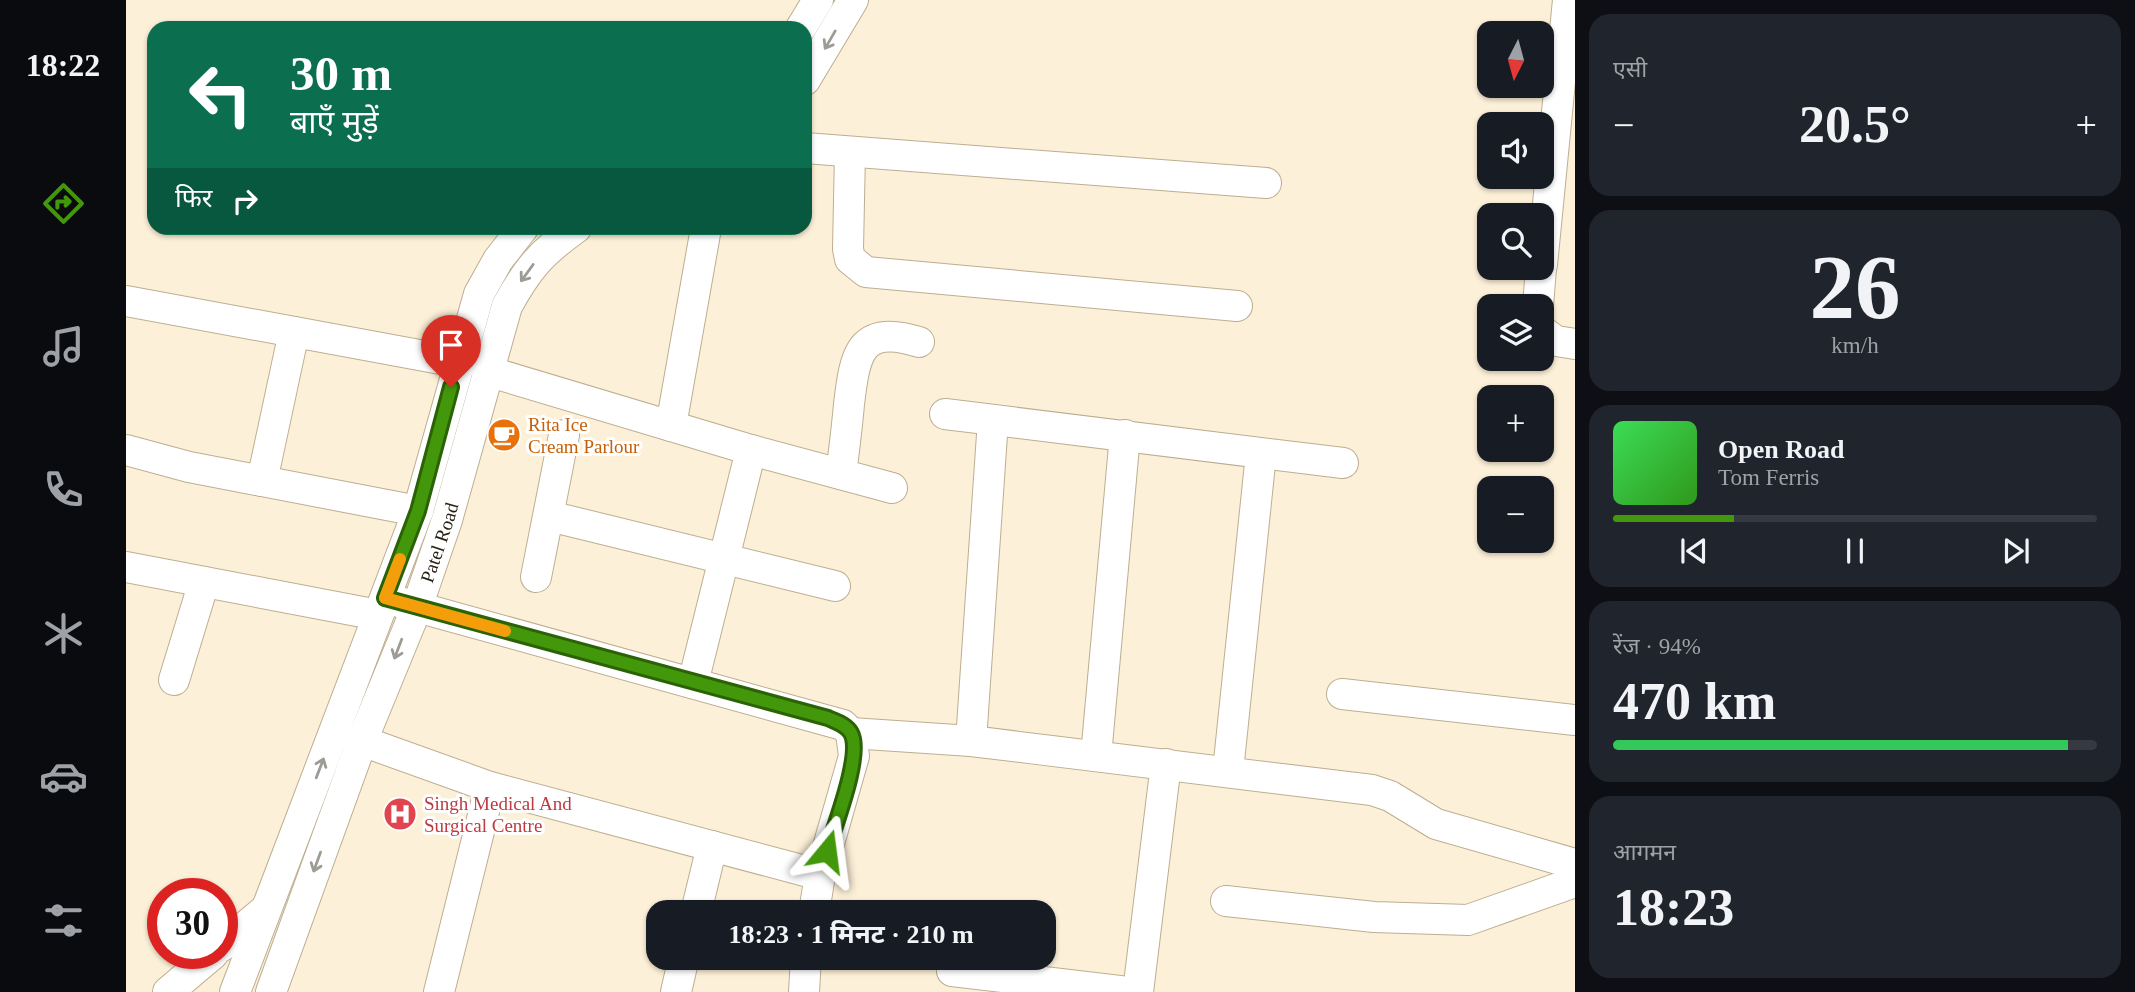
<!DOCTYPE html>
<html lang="hi">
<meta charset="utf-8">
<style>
:root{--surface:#171b24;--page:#20242c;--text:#f1f3f6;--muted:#9ea1a6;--line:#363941;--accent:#42970a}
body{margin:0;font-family:"Times New Roman","Noto Sans Devanagari",serif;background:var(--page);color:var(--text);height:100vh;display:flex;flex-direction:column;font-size:26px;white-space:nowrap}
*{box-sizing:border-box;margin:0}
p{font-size:23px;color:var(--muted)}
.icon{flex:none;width:38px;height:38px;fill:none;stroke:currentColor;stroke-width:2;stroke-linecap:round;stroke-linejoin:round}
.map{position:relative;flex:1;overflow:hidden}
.panel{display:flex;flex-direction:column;gap:14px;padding:14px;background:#0d0f14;width:560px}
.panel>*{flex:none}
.top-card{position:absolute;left:21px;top:21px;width:665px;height:214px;border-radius:21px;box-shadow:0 2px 5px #0004;background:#0b6e4f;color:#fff;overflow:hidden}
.needle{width:46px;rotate:186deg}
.buttons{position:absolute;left:1351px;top:21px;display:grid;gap:14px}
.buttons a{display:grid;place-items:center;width:77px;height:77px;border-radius:14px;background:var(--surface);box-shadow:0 2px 5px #0004;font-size:35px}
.speed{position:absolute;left:21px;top:878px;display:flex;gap:14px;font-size:35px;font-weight:700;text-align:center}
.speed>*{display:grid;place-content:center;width:91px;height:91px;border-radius:50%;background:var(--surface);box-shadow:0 2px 5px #0004;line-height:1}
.speed .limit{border:10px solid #d22;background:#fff;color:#111}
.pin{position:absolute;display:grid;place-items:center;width:60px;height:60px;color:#fff;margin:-72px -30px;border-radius:50% 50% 50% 0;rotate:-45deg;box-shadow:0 0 7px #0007}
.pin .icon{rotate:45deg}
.me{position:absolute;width:77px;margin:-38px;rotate:16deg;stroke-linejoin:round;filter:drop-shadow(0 0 5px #0008)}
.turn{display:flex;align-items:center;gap:24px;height:147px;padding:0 28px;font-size:32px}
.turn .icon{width:91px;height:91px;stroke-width:2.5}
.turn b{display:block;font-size:49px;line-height:60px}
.then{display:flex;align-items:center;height:66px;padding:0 28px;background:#0003;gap:14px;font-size:26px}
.big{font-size:52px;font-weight:700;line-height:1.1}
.panel .widget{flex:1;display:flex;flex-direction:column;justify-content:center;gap:10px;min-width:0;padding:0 24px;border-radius:21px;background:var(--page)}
.panel .dial{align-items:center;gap:0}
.dial b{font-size:91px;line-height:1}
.song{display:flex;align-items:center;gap:21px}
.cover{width:84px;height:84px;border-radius:10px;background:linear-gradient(135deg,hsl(130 70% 55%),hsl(110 70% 35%))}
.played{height:7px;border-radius:4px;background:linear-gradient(90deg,var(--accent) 25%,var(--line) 25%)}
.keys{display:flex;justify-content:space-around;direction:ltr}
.heat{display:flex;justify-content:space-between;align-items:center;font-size:38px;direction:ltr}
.charge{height:10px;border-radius:5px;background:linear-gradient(90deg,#34c759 94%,var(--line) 0)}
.trip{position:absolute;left:520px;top:900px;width:410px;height:70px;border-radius:21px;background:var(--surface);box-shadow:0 2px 5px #0004;font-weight:700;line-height:70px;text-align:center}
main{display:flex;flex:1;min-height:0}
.tabs{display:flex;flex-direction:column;width:126px;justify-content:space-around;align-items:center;background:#090b0e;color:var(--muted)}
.tabs .icon{width:49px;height:49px}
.tabs .active{color:var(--accent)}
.tabs b{font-size:32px;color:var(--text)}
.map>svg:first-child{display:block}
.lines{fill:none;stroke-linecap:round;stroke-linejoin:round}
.minor-casing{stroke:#bdae91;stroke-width:32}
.minor{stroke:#fff;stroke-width:30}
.oneway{stroke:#9d9b96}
.route-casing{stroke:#2b6206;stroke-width:18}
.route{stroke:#42970a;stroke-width:12}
.slow{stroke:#f59e0b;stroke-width:12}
.labels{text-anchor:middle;stroke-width:6;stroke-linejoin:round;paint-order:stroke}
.food-label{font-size:19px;fill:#c56008;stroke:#fff;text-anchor:start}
.street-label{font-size:19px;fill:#262015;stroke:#fff}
.health-label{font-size:19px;fill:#be3a42;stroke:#fff;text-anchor:start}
</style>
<main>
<nav class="tabs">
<b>18:22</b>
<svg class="icon active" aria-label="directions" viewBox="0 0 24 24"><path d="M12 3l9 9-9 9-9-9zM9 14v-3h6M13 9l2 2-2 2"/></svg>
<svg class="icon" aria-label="music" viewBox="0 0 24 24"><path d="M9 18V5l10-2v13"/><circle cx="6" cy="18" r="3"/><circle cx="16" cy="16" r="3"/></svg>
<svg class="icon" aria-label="phone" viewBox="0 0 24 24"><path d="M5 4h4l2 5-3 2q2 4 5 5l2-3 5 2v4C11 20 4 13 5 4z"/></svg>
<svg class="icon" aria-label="climate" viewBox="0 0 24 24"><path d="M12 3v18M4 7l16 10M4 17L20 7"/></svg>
<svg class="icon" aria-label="car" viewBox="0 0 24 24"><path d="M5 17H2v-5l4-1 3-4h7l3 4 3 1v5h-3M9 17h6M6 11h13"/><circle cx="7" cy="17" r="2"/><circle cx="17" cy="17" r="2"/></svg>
<svg class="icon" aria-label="filters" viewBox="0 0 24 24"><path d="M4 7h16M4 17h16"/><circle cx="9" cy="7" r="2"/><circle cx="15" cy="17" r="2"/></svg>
</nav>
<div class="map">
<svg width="1449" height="992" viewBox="0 0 1449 992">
<rect width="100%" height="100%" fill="#fdf0d8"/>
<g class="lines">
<defs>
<g id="minor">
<path d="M675,28L692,0"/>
<path d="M679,80L727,0"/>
<path d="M679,148L1140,183"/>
<path d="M724,152L722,249L724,259L740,272L1111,306"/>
<path d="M1416,265L1442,0"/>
<path d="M0,301L331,362"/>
<path d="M1412,306L1415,268"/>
<path d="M1416,331L1430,341L1449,344"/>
<path d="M361,371L625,450L766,488"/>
<path d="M819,414L1217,463"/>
<path d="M545,426L580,228"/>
<path d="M0,450L63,467L292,511"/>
<path d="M715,474C718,451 721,428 723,404C729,355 733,323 793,342"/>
<path d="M136,481L168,332"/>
<path d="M423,516L709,586"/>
<path d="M0,567L252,615"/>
<path d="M410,577L438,435"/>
<path d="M273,602L717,725L725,733L728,756L694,875L688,912"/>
<path d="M48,680L78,582"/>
<path d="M567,683L625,450"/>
<path d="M1216,694L1449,720"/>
<path d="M725,733L845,741L1246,790L1264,796L1310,824L1449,864"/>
<path d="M236,741L364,787L694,875"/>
<path d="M845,741L867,420"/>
<path d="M970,756L999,435"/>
<path d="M1102,771L1135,454"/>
<path d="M1100,901L1248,917L1342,920L1449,882"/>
<path d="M570,912L586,846"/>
<path d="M96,946L139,910"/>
<path d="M826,971L1002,992"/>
<path d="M42,992L87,954"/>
<path d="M109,992L292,511L353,294L372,260L397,228"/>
<path id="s1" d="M145,992L236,741L291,607L321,520L381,306C402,268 415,253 450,228"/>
<path d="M313,992L364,787"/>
<path d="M550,992L558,957"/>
<path d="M678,992L680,957"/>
<path d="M1012,992L1040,764"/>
</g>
</defs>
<use href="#minor" class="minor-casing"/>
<use href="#minor" class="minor"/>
</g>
<defs><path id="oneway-shaft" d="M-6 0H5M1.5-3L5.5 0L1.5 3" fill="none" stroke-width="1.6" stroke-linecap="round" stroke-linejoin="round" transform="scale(1.75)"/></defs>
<g class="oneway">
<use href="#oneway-shaft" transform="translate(704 40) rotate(120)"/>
<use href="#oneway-shaft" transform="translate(401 273) rotate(126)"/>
<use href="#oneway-shaft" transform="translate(272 649) rotate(111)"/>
<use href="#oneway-shaft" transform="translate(194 768) rotate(-69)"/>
<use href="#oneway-shaft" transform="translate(191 862) rotate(110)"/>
</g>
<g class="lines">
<defs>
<path id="route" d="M325,387L292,511L259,598L702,718C710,722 720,724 725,733C737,754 708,827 701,851"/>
</defs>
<use href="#route" class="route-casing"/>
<use href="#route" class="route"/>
<path class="slow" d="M274,559L259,598L379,631"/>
</g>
<defs>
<symbol id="cafe-disc" viewBox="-11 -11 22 22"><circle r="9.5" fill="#e8710a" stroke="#fff"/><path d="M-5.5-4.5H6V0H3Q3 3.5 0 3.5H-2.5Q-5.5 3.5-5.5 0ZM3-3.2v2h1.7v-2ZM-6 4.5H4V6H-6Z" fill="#fff"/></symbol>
<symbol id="hospital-disc" viewBox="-11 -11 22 22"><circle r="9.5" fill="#e0444e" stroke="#fff"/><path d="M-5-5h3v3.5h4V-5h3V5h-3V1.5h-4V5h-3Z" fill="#fff"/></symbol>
</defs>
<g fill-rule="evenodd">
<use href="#cafe-disc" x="359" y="416" width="38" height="38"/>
<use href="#hospital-disc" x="255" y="795" width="38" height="38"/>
</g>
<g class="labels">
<g class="food-label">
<text x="402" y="431">Rita Ice<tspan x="402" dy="22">Cream Parlour</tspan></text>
</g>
<g class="street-label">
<text dy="7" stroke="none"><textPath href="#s1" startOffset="480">Patel Road</textPath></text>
</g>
<g class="health-label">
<text x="298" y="810">Singh Medical And<tspan x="298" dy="22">Surgical Centre</tspan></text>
</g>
</g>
</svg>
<div class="buttons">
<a><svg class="needle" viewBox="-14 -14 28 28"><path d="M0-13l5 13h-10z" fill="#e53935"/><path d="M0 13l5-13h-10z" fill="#9ea1a6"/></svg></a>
<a><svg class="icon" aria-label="sound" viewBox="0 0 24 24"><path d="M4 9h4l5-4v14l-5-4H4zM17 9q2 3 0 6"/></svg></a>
<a><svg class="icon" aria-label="search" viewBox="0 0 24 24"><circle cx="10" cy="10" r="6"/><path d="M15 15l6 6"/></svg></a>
<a><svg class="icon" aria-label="layers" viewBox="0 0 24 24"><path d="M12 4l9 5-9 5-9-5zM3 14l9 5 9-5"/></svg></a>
<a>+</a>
<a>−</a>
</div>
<div class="speed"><div class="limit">30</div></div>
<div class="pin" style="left:325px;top:387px;background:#d93025"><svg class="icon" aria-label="arrive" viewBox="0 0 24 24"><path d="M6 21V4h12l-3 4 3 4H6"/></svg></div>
<svg class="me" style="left:701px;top:851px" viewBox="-20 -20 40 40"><path d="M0-17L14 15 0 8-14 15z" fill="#42970a" stroke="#fff" stroke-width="4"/></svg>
<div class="trip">18:23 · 1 मिनट · 210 m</div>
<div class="top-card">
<div class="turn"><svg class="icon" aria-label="left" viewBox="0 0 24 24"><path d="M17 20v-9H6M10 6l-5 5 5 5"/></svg><div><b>30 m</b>बाएँ मुड़ें</div></div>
<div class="then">फिर<svg class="icon" aria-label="right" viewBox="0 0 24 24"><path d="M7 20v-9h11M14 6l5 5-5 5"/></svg></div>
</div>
</div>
<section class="panel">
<div class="widget"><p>एसी</p>
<div class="heat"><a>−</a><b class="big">20.5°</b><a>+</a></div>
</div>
<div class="widget dial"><b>26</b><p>km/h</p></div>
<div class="widget">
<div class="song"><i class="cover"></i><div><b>Open Road</b><p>Tom Ferris</p></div></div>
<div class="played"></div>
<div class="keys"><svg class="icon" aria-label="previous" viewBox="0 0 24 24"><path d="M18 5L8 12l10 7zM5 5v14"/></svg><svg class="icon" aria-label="pause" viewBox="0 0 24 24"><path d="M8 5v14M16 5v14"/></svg><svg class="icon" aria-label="next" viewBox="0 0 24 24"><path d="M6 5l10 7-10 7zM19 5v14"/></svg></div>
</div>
<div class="widget"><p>रेंज · 94%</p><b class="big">470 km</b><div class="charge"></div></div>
<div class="widget"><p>आगमन</p><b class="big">18:23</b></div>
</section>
</main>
